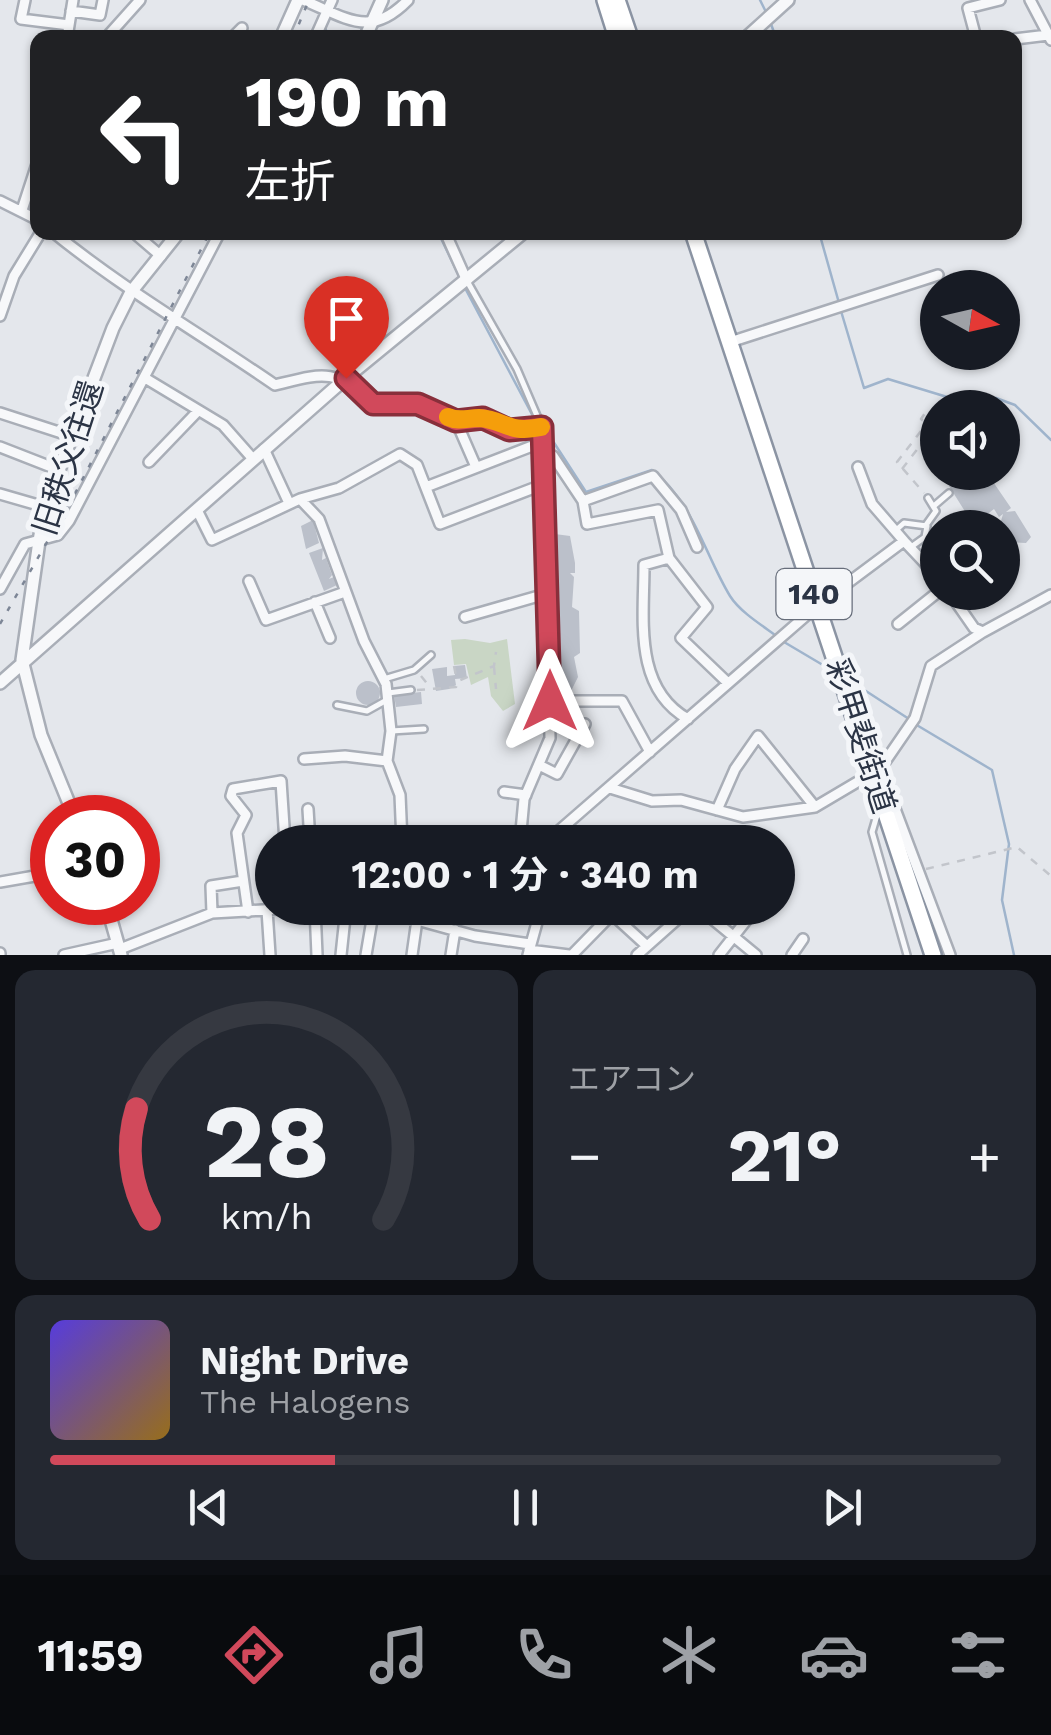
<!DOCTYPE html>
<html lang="ja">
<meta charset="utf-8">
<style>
:root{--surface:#171b24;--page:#242831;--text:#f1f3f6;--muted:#9ea1a6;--line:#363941;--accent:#d1495b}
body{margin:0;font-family:"Work Sans","Noto Sans JP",sans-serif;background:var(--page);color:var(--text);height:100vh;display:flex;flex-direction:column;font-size:38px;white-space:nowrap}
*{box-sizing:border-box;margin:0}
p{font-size:32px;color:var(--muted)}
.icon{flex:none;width:55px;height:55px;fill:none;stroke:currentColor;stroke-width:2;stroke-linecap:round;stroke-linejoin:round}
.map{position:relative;height:955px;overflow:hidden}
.side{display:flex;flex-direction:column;gap:15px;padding:15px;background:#0d0f14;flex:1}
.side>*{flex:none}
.hud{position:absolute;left:30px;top:30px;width:992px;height:210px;border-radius:20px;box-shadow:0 2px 8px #0004;background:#202124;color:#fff;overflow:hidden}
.needle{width:65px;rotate:98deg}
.controls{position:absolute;left:920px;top:270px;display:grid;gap:20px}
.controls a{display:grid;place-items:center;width:100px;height:100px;border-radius:50%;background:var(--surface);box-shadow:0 2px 8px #0004;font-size:50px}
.speed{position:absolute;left:30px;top:795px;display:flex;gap:20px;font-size:50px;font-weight:700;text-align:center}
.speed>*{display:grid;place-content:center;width:130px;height:130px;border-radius:50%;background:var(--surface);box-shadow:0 2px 8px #0004;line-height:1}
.speed .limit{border:15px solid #d22;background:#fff;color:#111}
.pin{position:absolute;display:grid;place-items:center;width:85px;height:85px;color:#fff;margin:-102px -42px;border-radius:50% 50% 50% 0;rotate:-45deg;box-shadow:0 0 10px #0007}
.pin .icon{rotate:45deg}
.me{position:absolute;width:110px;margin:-55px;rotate:0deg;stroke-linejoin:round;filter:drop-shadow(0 0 8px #0008)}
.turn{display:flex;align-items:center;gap:35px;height:210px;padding:0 50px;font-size:45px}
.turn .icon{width:130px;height:130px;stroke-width:2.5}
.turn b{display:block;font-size:70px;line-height:85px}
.big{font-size:75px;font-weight:700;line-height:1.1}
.side .tile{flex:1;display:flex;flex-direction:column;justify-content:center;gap:15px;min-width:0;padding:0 35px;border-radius:20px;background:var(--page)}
.side .dial{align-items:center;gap:0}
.dial svg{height:260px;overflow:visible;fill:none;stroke:var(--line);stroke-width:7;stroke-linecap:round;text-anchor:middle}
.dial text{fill:var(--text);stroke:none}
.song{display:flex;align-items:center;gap:30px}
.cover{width:120px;height:120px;border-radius:15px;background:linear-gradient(135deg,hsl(250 70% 55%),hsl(40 70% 35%))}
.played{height:10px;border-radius:5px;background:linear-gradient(90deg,var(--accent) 30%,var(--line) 30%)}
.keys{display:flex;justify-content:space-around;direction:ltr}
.heat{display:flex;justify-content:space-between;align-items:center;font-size:55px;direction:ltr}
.side .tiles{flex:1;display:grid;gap:15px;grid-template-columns:1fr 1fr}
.tile:last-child{grid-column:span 2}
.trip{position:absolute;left:255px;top:825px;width:540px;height:100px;border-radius:50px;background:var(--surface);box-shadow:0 2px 8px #0004;font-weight:700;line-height:100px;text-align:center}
.tabs{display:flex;height:160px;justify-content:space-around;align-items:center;background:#090b0e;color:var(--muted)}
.tabs .icon{width:70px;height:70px}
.tabs .selected{color:var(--accent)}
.tabs b{font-size:45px;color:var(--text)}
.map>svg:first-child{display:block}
.green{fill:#c9d6c5}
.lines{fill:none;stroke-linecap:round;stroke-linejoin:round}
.stream{stroke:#9fb4cc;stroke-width:2.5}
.building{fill:#bbc0ca}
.service-casing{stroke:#a9aeb7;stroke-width:10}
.minor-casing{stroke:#a9aeb7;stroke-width:14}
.tertiary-casing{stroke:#a9aeb7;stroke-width:16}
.trunk-casing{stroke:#8b94a3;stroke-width:20}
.path{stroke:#c2c5cb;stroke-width:2.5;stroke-dasharray:8 8;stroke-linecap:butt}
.service{stroke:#f7f8fa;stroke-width:5}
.minor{stroke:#f7f8fa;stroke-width:9}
.tertiary{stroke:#f7f8fa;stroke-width:11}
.trunk{stroke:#fff;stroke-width:15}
.rail{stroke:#7d8696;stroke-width:2.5;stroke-dasharray:5 10;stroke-linecap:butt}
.route-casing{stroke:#882f3b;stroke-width:25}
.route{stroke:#d1495b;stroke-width:18}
.slow{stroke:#f59e0b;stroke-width:18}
.labels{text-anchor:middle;stroke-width:10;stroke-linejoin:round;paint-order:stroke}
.shield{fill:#f4f6f9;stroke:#676e7b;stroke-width:2.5}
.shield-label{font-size:30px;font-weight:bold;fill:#2b3445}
.street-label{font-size:32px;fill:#2b3445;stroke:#f4f6f9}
</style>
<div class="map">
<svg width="1051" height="955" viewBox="0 0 1051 955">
<rect width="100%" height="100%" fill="#e4e7ec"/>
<path class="green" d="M465,639L490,643L507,639L515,704L503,711L491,696L488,677L471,685L466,664L454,665L451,640Z"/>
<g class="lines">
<path class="stream" d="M760,0L766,12
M771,24L776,38
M324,25L329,38
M438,232L459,276
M819,232L839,303
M465,288L536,422
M841,311L864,388L888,379L957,400L996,398L1015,405L1051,440
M549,435L586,492L652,470C694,503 704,553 730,596C740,612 763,626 778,637
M784,642L833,671
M849,680L909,719
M915,724L992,770L1009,844L1002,900L1014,955"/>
</g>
<path class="building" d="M965,472L987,473L1011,508L1006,512L1015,511L1031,537L1026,543L1009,542L1015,545V553L1008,558L1013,568L1002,575V542L1007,539L1002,528H985L992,518L1001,521L1003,514L999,517L994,509L981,519L980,526L962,528L971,521L949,486Z
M313,520L319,543L306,549L301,526Z
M555,534L570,536L575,563V573H570L574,577L572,607L579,611L580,653L574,657L578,677L571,691H561Z
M323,548L322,560L326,558L332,575L329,579L334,577L337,585L324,591L309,553Z
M465,665L467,678L455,679L456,685L449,689L436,691L432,669L447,667V676L455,675L454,666Z
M356 693a12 12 0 1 1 24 0a12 12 0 1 1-24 0Z
M421,692L422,704L396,707L394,695Z"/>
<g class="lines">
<defs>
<path id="service" d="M467,281L517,369L541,425
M935,505L949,493
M926,525L936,511L928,498
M895,531L904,523L927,526L925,537L911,547
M384,679L414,670L431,655
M388,693L411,690
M337,705L367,711L385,701
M391,731L424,729
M877,815L872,832L907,955"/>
<path id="minor" d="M25,0L21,19L69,25
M303,0C347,18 370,39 408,0
M1030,0L1051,40
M71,11L100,15L103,0
M67,38L73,0
M106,38L140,0
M232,38L242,28
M315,38L332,0
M976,38L968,8L1000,0
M1015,39L1048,35
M0,201L38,220
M22,210L38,161
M53,232C123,289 201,334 275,385C324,373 334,368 373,403L418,404L456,421
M133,232L161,256
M445,232L467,281
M0,316L14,276L41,232
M730,342L938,275
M145,378L223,425L253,459
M0,413L71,436
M0,447L59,470
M264,449L289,503
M545,455L553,456L583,501L587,524L658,510L669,558L707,607L681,638L728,683
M149,462L198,411
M476,467L456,421C488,416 510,433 542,427
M858,467L872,504L904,541
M426,487L545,441
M0,494L45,507
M300,499L339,488L400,454L417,465L440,524L547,483
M583,501L653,476L681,510L697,547
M197,510L212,540L300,499L319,519L364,641L386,684L391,731L387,761L400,795L402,842
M669,558L644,565C644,619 633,688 688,719
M249,581L266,620L345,592
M0,589L25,544L58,535L69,521L220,232
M949,592L974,628L983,632L1051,595
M315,602L330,638
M465,617L549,593
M898,624L938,592
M550,701H622L650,752
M304,759L345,756L387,761
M539,765L557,774L585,724L550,725
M880,769L915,718L931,666L983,632
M873,772L880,769L950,955
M610,788L652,801L681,800L743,817L815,807L864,778
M504,792L526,795
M308,809L310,842
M717,810L735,769L758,736L815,807
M520,842L524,799L550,738L544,431
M546,842L817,606L904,541L938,577
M0,882L52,873
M315,908L317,955
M401,908L400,916L417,920
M699,908L756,955
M267,910L270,955
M248,912L237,833L246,815L231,796L233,789L281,781L285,842
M212,913L211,886L243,881
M120,949L212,913L296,908
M529,950L569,955
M0,953V955
M64,955L118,943
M341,955L346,908
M366,955L374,908
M412,955L417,920L475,936L530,944
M451,955L455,930
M528,955L541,908
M572,955L612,914L647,946
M637,955L690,908
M719,955L756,908
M792,955L803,939"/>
<path id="tertiary" d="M281,38L298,0
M365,38L382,0
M746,38L788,0
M0,683L346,378L524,232
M75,818L41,735L22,660L39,541L45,507L113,328L131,292L179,232
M106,902L121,955"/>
<path id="trunk" d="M605,0L617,38
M617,0L630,38
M693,232L933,955"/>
</defs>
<use href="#service" class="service-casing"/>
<use href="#minor" class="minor-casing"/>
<use href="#tertiary" class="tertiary-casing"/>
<use href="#trunk" class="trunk-casing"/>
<path class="path" d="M950,403L955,408
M1002,413L1004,414
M921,431L897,462L924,493
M1002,441H1003
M902,469L933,429L921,419L925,413L938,425
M454,666L457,681
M494,667L496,689
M421,676L430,687
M417,690L456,687L458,681L494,666L496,652
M926,869L1017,847L1051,876"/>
<use href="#service" class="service"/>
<use href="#minor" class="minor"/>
<use href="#tertiary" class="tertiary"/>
<use href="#trunk" class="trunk"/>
<path class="rail" d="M293,38L309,0
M0,624L78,488L210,232"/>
</g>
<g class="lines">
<defs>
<path id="route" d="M346,378L373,404H418L456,421L483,418L509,430L542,427L550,701"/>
</defs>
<use href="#route" class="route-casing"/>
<use href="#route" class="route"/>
<path class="slow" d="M448,417C459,422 467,418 479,418C506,420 507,434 541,427"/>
</g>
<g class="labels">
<rect class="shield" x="776.5" y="569" width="75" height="50" rx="8"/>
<g class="shield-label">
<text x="814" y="604">140</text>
</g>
<g class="street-label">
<text transform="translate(68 458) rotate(-72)" y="11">旧秩父往還</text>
<text transform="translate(861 736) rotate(72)" y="11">彩甲斐街道</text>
</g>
</g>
</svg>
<div class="controls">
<a><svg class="needle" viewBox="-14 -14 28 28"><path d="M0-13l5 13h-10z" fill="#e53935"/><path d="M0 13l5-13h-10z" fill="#9ea1a6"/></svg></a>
<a><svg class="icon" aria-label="sound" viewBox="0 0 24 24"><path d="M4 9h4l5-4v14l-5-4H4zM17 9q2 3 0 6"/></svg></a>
<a><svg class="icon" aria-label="search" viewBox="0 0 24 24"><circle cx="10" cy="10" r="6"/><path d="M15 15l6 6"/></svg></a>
</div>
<div class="speed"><div class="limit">30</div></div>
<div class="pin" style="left:346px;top:378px;background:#d93025"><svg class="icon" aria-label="arrive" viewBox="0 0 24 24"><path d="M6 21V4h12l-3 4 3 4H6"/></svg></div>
<svg class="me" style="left:550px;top:701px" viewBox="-20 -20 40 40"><path d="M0-17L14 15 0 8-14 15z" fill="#d1495b" stroke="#fff" stroke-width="4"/></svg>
<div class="trip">12:00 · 1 分 · 340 m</div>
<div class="hud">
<div class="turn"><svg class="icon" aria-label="left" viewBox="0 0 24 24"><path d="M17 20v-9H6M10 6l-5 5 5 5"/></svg><div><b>190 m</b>左折</div></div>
</div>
</div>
<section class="side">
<div class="tiles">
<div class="tile dial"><svg viewBox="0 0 100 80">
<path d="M14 69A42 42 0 1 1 86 69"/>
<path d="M14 69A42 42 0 0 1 10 35" stroke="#d1495b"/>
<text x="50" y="56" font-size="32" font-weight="700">28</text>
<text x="50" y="72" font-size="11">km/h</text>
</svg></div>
<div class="tile"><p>エアコン</p>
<div class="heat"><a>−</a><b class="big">21°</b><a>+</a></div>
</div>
<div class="tile">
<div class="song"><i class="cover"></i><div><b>Night Drive</b><p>The Halogens</p></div></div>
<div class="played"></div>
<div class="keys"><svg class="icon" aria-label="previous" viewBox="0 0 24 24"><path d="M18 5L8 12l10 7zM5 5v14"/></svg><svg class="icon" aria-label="pause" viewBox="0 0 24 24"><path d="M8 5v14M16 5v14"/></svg><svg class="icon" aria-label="next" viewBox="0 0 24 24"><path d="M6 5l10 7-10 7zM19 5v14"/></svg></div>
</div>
</div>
</section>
<nav class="tabs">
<b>11:59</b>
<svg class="icon selected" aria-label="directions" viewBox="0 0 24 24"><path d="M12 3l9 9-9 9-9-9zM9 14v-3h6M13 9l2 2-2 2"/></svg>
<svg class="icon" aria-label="music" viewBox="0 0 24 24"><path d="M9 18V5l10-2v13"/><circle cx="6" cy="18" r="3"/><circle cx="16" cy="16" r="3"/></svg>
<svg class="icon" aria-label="phone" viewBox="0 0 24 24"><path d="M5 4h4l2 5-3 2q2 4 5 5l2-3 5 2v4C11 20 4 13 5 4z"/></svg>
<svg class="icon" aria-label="climate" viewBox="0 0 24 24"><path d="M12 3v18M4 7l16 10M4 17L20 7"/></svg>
<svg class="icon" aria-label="car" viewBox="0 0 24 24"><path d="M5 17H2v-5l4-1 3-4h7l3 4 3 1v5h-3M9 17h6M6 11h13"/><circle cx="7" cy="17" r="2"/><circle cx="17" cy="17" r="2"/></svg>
<svg class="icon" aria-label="filters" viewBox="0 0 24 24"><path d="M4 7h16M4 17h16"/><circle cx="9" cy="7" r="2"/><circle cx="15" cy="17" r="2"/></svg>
</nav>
